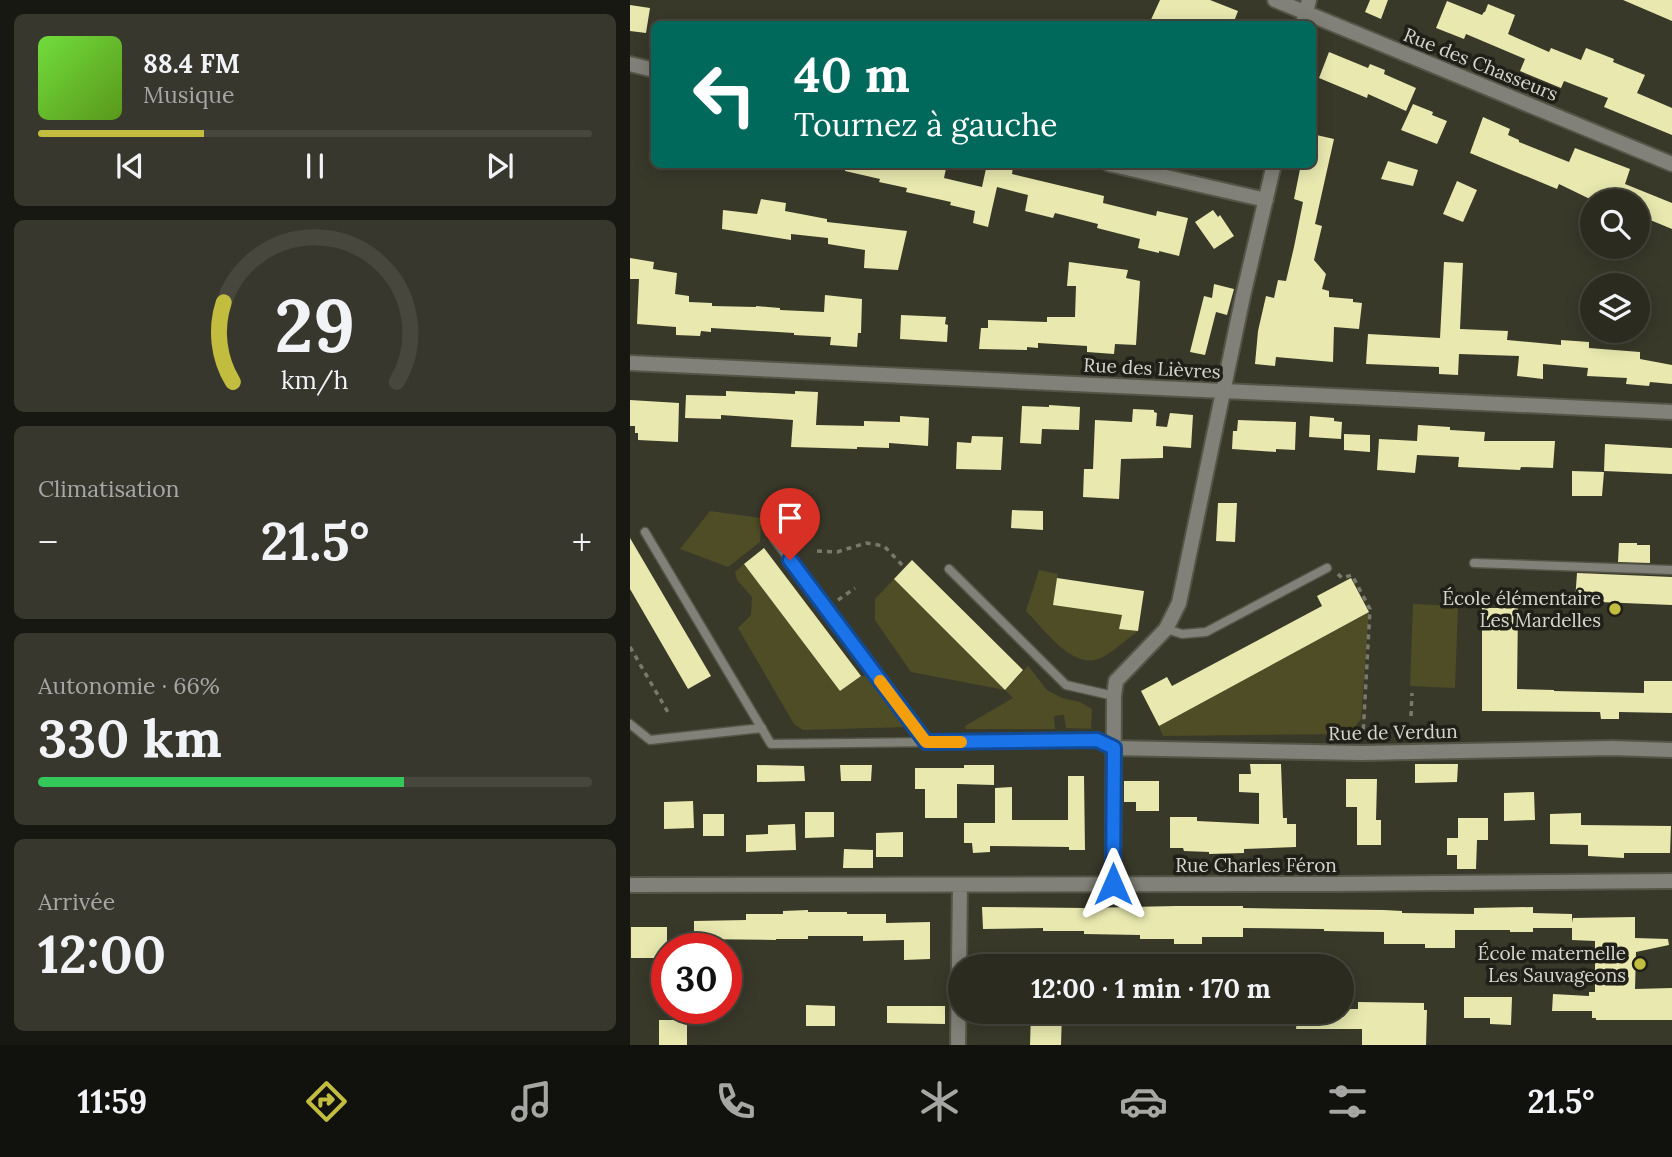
<!DOCTYPE html>
<html lang="fr">
<meta charset="utf-8">
<style>
:root{--surface:#2b2b20;--page:#37372d;--text:#f1f3f6;--muted:#a6a7a5;--line:#47473e;--accent:#c2bd3f}
body{margin:0;font-family:Lora,serif;background:var(--page);color:var(--text);height:100vh;display:flex;flex-direction:column;font-size:26px;white-space:nowrap}
*{box-sizing:border-box;margin:0}
p{font-size:23px;color:var(--muted)}
.icon{flex:none;width:38px;height:38px;fill:none;stroke:currentColor;stroke-width:2;stroke-linecap:round;stroke-linejoin:round}
.map{position:relative;flex:1;overflow:hidden}
.details{display:flex;flex-direction:column;gap:14px;padding:14px;background:#181812;width:630px}
.details>*{flex:none}
.guide{position:absolute;left:21px;top:21px;width:665px;height:147px;border-radius:10px;box-shadow:0 4px 18px #0003,0 0 0 2px var(--line);background:#00695c;color:#fff;overflow:hidden}
.buttons{position:absolute;left:950px;top:189px;display:grid;gap:14px}
.buttons a{display:grid;place-items:center;width:70px;height:70px;border-radius:50%;background:var(--surface);box-shadow:0 4px 18px #0003,0 0 0 2px var(--line);font-size:35px}
.speed{position:absolute;left:21px;top:933px;display:flex;gap:14px;font-size:35px;font-weight:700;text-align:center}
.speed>*{display:grid;place-content:center;width:91px;height:91px;border-radius:50%;background:var(--surface);box-shadow:0 4px 18px #0003,0 0 0 2px var(--line);line-height:1}
.speed .limit{border:10px solid #d22;background:#fff;color:#111}
.pin{position:absolute;display:grid;place-items:center;width:60px;height:60px;color:#fff;margin:-72px -30px;border-radius:50% 50% 50% 0;rotate:-45deg;box-shadow:0 0 7px #0007}
.pin .icon{rotate:45deg}
.me{position:absolute;width:77px;margin:-38px;rotate:0deg;stroke-linejoin:round;filter:drop-shadow(0 0 5px #0008)}
.turn{display:flex;align-items:center;gap:24px;height:147px;padding:0 28px;font-size:32px}
.turn .icon{width:91px;height:91px;stroke-width:2.5}
.turn b{display:block;font-size:49px;line-height:60px}
.big{font-size:52px;font-weight:800;line-height:1.1}
.details .card{flex:1;display:flex;flex-direction:column;justify-content:center;gap:10px;min-width:0;padding:0 24px;border-radius:10px;background:var(--page)}
.details .dial{align-items:center;gap:0}
.dial svg{height:182px;overflow:visible;fill:none;stroke:var(--line);stroke-width:7;stroke-linecap:round;text-anchor:middle}
.dial text{fill:var(--text);stroke:none}
.song{display:flex;align-items:center;gap:21px}
.cover{width:84px;height:84px;border-radius:10px;background:linear-gradient(135deg,hsl(100 70% 55%),hsl(90 70% 35%))}
.played{height:7px;border-radius:4px;background:linear-gradient(90deg,var(--accent) 30%,var(--line) 30%)}
.keys{display:flex;justify-content:space-around;direction:ltr}
.heat{display:flex;justify-content:space-between;align-items:center;font-size:38px;direction:ltr}
.charge{height:10px;border-radius:5px;background:linear-gradient(90deg,#34c759 66%,var(--line) 0)}
.trip{position:absolute;left:318px;top:954px;width:406px;height:70px;border-radius:35px;background:var(--surface);box-shadow:0 4px 18px #0003,0 0 0 2px var(--line);font-weight:800;line-height:70px;text-align:center}
.tabs{display:flex;height:112px;justify-content:space-around;align-items:center;background:#11110d;color:var(--muted)}
.tabs .icon{width:49px;height:49px}
.tabs .active{color:var(--accent)}
.tabs b{font-size:32px;color:var(--text)}
main{display:flex;flex:1;min-height:0}
.map>svg:first-child{display:block}
.green{fill:#4e4d26}
.building{fill:#e8e8af}
.lines{fill:none;stroke-linecap:round;stroke-linejoin:round}
.lane-casing{stroke:#555547;stroke-width:11}
.street-casing{stroke:#555547;stroke-width:18}
.path{stroke:#79796c;stroke-width:3.5;stroke-dasharray:5 5;stroke-linecap:butt}
.lane{stroke:#818179;stroke-width:8}
.street{stroke:#818179;stroke-width:14}
.route-casing{stroke:#114b97;stroke-width:18}
.route{stroke:#1a73e8;stroke-width:12}
.slow{stroke:#f59e0b;stroke-width:12}
.poi-dot{fill:#c2bd3f;stroke:#202019;stroke-width:2.5}
.labels{text-anchor:middle;stroke-width:7;stroke-linejoin:round;paint-order:stroke}
.street-label{font-size:19px;fill:#d5d5cc;stroke:#202019}
.poi-label{font-size:19px;fill:#d5d5cc;stroke:#202019;text-anchor:end}
</style>
<main>
<section class="details">
<div class="card">
<div class="song"><i class="cover"></i><div><b>88.4 FM</b><p>Musique</p></div></div>
<div class="played"></div>
<div class="keys"><svg class="icon" aria-label="previous" viewBox="0 0 24 24"><path d="M18 5L8 12l10 7zM5 5v14"/></svg><svg class="icon" aria-label="pause" viewBox="0 0 24 24"><path d="M8 5v14M16 5v14"/></svg><svg class="icon" aria-label="next" viewBox="0 0 24 24"><path d="M6 5l10 7-10 7zM19 5v14"/></svg></div>
</div>
<div class="card dial"><svg viewBox="0 0 100 80">
<path d="M14 69A42 42 0 1 1 86 69"/>
<path d="M14 69A42 42 0 0 1 10 34" stroke="#c2bd3f"/>
<text x="50" y="56" font-size="32" font-weight="700">29</text>
<text x="50" y="72" font-size="11">km/h</text>
</svg></div>
<div class="card"><p>Climatisation</p>
<div class="heat"><a>−</a><b class="big">21.5°</b><a>+</a></div>
</div>
<div class="card"><p>Autonomie · 66%</p><b class="big">330 km</b><div class="charge"></div></div>
<div class="card"><p>Arrivée</p><b class="big">12:00</b></div>
</section>
<div class="map">
<svg width="1042" height="1045" viewBox="0 0 1042 1045">
<rect width="100%" height="100%" fill="#39392a"/>
<path class="green" d="M80,511L131,518L130,542L98,567L50,549Z
M114,564L210,691L231,676H235L277,727L173,730L164,724L108,628L121,615L122,597L107,580L105,572Z
M409,570L428,574L423,605L492,615L490,629L508,631C497,639 483,652 471,658C443,671 414,629 396,611Z
M264,579L375,690L398,666L417,690L432,698L450,702L462,709L461,729L436,728L434,715L424,716L425,729H336L335,726L383,698L375,690L281,672L245,620V599Z
M783,604L828,606L825,688L780,686Z
M739,612L731,719L719,734L533,736L529,726Z"/>
<path class="building" d="M530,0H580L608,11L603,24H519Z
M740,0H758L751,19L735,12Z
M993,0H1042V21Z
M817,1L852,15L854,12H855L858,4L885,15L878,34L919,52L921,48L951,60L956,48L984,59L983,62L1015,75L1007,93L1042,108V135L974,107L978,98L934,81L931,88L890,71L895,59L836,34L834,39L806,28Z
M0,5L20,8L16,33L0,31Z
M699,52L738,68L740,64L755,70L754,74L786,88L776,111L738,94L737,98L689,78Z
M783,104L803,112L802,115L817,121L807,144L771,130Z
M853,117L880,129L878,135L889,140V142L939,162L945,148L1000,169L995,184L1042,203V229L1008,215V201H964L929,184L927,189L840,153Z
M682,134L704,139L685,224L692,226L684,260L696,274L692,289L699,291V297L723,299V302L732,303L729,329L704,327L703,362L646,357L645,366L625,364L628,331L636,296L644,298L648,280L656,281L664,247L673,202L664,199L671,164H682Z
M758,161L788,170L783,186L751,179Z
M216,164H317L314,178L352,187L357,164H374L383,167L382,174L474,196L473,203L526,216L527,211L558,218L549,256L529,251V253L508,248L510,239L467,228L468,224L425,213L423,218L395,211L398,195L367,187L358,227L343,223L345,211L320,205L321,202L276,192L277,188L249,182L250,179L215,171Z
M827,181L847,190L833,222L813,214Z
M131,199L156,203L155,211L197,219V222L277,231L268,270L234,268L235,250L198,244V238L161,234V240L92,229L93,210L127,214Z
M583,210L588,217L590,215L604,236L584,249L565,222Z
M0,258L24,262L23,269L47,273L45,294L59,296V302L82,303V306L126,307V306L150,308V310L194,312L195,295L232,299L231,333H228L227,347L200,345L201,337L164,335V333L81,328V332L71,331L70,336L46,335V327L7,324L9,279H0Z
M439,262L498,270L496,278L510,281L506,345L485,344L484,354L457,352V346L408,343V348L397,347V350L349,349L351,328H358V320L417,322V317H445L446,286H437Z
M814,262L833,263L830,329L878,331L877,340L931,345V340L959,342V348L1010,352V359L1042,365V384L1020,382L1019,386L996,384L997,378L957,376L958,368L913,364V379L887,376L889,356L829,354L828,375L809,374V367L736,364L738,334L810,338Z
M584,284L604,289L597,315L586,312L575,355L560,352L574,296L582,298Z
M271,315L316,317L315,324L318,325L317,342L270,339Z
M96,391L165,394V391L188,392L186,425L234,426V421L270,422V416L299,418L298,446L259,443V448L227,447V449L161,447L163,420L91,415V419L55,418L56,395L96,396Z
M0,400L49,403L48,442L8,440V433H5V426H0Z
M419,405L450,407L449,430L412,429L411,444L390,443L392,406L419,407Z
M503,409L524,410V412L527,413L526,426L537,427L540,413L563,415L561,448L533,446V458L491,459L489,499L453,497L454,469H463L465,420L502,422Z
M680,416L704,418V421L712,422L711,439L679,437Z
M608,420L666,422L665,450L646,449V452L602,449L603,431H607Z
M788,425L820,427V430L855,432L854,441H925L923,468L891,467L890,470L828,467L829,457L787,455L785,473L747,470L749,439L787,441Z
M714,434L740,435V452L714,450Z
M342,436L373,437L371,470L326,469L327,442L341,443Z
M975,444L1042,448V474L974,471Z
M942,471L974,472L972,496H942Z
M588,503H607L605,542L586,541Z
M382,510L413,511V530L381,528Z
M0,538L81,676L58,689L0,589Z
M989,543H1007V545H1020V563L988,562Z
M134,548L231,676L210,691L114,564Z
M282,560L393,670L375,690L264,579Z
M947,573L1042,577V605L945,601Z
M427,578L514,591L508,631L489,629L492,615L423,605Z
M721,578L739,612L529,726L511,691L537,677L542,686L692,606L687,596Z
M852,608H888L887,689L924,690V691L1014,693V681H1042V713L989,712V719H971L970,712L852,711Z
M620,764H651L653,818H657V824H666V847L614,849V853L579,854V852L554,851L553,848H540V817H567V821L629,824V793L609,792V774H621Z
M785,764H828L827,782L785,783Z
M127,765L174,766L175,781L127,782Z
M210,765H242L241,781H211Z
M334,765H364V785L327,784V818H295V789H285V768H334Z
M438,776H454L455,850H439V847L360,846V852L343,853L342,843H334V823H365V788L382,787V820H438Z
M716,779H747L746,820H751V845H727V807H716Z
M494,781H529V811H506V802H494Z
M904,792L905,820L874,821V793Z
M63,801L64,828L34,829V802Z
M175,812H204V837L175,838Z
M951,813V825L1041,826L1040,853H994V858L958,856V845L920,844V814Z
M73,814H94V836H73Z
M828,818H858V840H847L846,869H827V855H817V838H828Z
M165,824L166,850L116,852V835L138,834V825Z
M273,832V857H246V833Z
M214,849L243,850V868H213Z
M546,906H613V908L754,910L772,911V913L844,914V908L903,907V913L942,914V923L943,918L1005,917V938L1038,939L1039,945L1006,952L1005,989L1042,988V1020H966V1018H962V1011H922L923,994L959,996V992H965V941L942,940V928H903V932H880V930H825V948H795V944H754V932L694,931V929L613,928V937H572V944H544V939H510V935L454,934V931H413V928L353,929L352,907L454,908Z
M178,910V912H217V914H256V923L300,922V959L274,960V940L233,941V936H178V939H146V940L64,939V921L116,920V914H153V911Z
M1,927H37V958H1Z
M834,997H882L881,1025L860,1024V1018H834Z
M728,1002L794,1003V1010H797L796,1045H732V1029H666L668,1012H712V1009H728Z
M176,1005L205,1006V1026H176Z
M257,1006H315V1024L257,1023Z
M401,1012H432L431,1045H400Z
M29,1020H57V1045H29Z"/>
<g class="lines">
<defs>
<path id="lane" d="M15,532L141,744L467,740L484,748
M144,539L296,742
M844,563L1042,570
M319,569L436,685L484,696
M536,629L552,634L576,632L697,568
M0,724L20,740L132,728"/>
<path id="street" d="M645,0L1042,164
M673,24L679,0
M0,64L24,70
M479,164L636,200
M0,363L1042,412
M484,748L732,753L981,748L1042,750
M483,884L484,696L486,681L536,629L549,603L613,296L644,164
M0,885L704,884L1042,881
M328,1045L330,885"/>
</defs>
<use href="#lane" class="lane-casing"/>
<use href="#street" class="street-casing"/>
<path class="path" d="M187,551L207,552L236,543L254,546L275,568
M708,574L712,578L722,575L740,609L733,736
M208,600L225,588
M0,647L39,714
M781,716L782,693"/>
<use href="#lane" class="lane"/>
<use href="#street" class="street"/>
</g>
<g class="lines">
<defs>
<path id="route" d="M160,560L296,742L467,740L484,748L483,884"/>
</defs>
<use href="#route" class="route-casing"/>
<use href="#route" class="route"/>
<path class="slow" d="M250,681L296,742H331"/>
</g>
<g class="poi-dot">
<circle cx="985" cy="609" r="7"/>
<circle cx="1010" cy="964" r="7"/>
</g>
<g class="labels">
<g class="street-label">
<text transform="translate(851 64) rotate(22)" y="7">Rue des Chasseurs</text>
<text transform="translate(522 368) rotate(3)" y="7">Rue des Lièvres</text>
<text transform="translate(763 732) rotate(-1)" y="7">Rue de Verdun</text>
<text x="626" y="872">Rue Charles Féron</text>
</g>
<g class="poi-label">
<text x="971" y="605">École élémentaire<tspan x="971" dy="22">Les Mardelles</tspan></text>
<text x="996" y="960">École maternelle<tspan x="996" dy="22">Les Sauvageons</tspan></text>
</g>
</g>
</svg>
<div class="buttons">
<a><svg class="icon" aria-label="search" viewBox="0 0 24 24"><circle cx="10" cy="10" r="6"/><path d="M15 15l6 6"/></svg></a>
<a><svg class="icon" aria-label="layers" viewBox="0 0 24 24"><path d="M12 4l9 5-9 5-9-5zM3 14l9 5 9-5"/></svg></a>
</div>
<div class="speed"><div class="limit">30</div></div>
<div class="pin" style="left:160px;top:560px;background:#d93025"><svg class="icon" aria-label="arrive" viewBox="0 0 24 24"><path d="M6 21V4h12l-3 4 3 4H6"/></svg></div>
<svg class="me" style="left:483px;top:884px" viewBox="-20 -20 40 40"><path d="M0-17L14 15 0 8-14 15z" fill="#1a73e8" stroke="#fff" stroke-width="4"/></svg>
<div class="trip">12:00 · 1 min · 170 m</div>
<div class="guide">
<div class="turn"><svg class="icon" aria-label="left" viewBox="0 0 24 24"><path d="M17 20v-9H6M10 6l-5 5 5 5"/></svg><div><b>40 m</b>Tournez à gauche</div></div>
</div>
</div>
</main>
<nav class="tabs">
<b>11:59</b>
<svg class="icon active" aria-label="directions" viewBox="0 0 24 24"><path d="M12 3l9 9-9 9-9-9zM9 14v-3h6M13 9l2 2-2 2"/></svg>
<svg class="icon" aria-label="music" viewBox="0 0 24 24"><path d="M9 18V5l10-2v13"/><circle cx="6" cy="18" r="3"/><circle cx="16" cy="16" r="3"/></svg>
<svg class="icon" aria-label="phone" viewBox="0 0 24 24"><path d="M5 4h4l2 5-3 2q2 4 5 5l2-3 5 2v4C11 20 4 13 5 4z"/></svg>
<svg class="icon" aria-label="climate" viewBox="0 0 24 24"><path d="M12 3v18M4 7l16 10M4 17L20 7"/></svg>
<svg class="icon" aria-label="car" viewBox="0 0 24 24"><path d="M5 17H2v-5l4-1 3-4h7l3 4 3 1v5h-3M9 17h6M6 11h13"/><circle cx="7" cy="17" r="2"/><circle cx="17" cy="17" r="2"/></svg>
<svg class="icon" aria-label="filters" viewBox="0 0 24 24"><path d="M4 7h16M4 17h16"/><circle cx="9" cy="7" r="2"/><circle cx="15" cy="17" r="2"/></svg>
<b>21.5°</b>
</nav>
